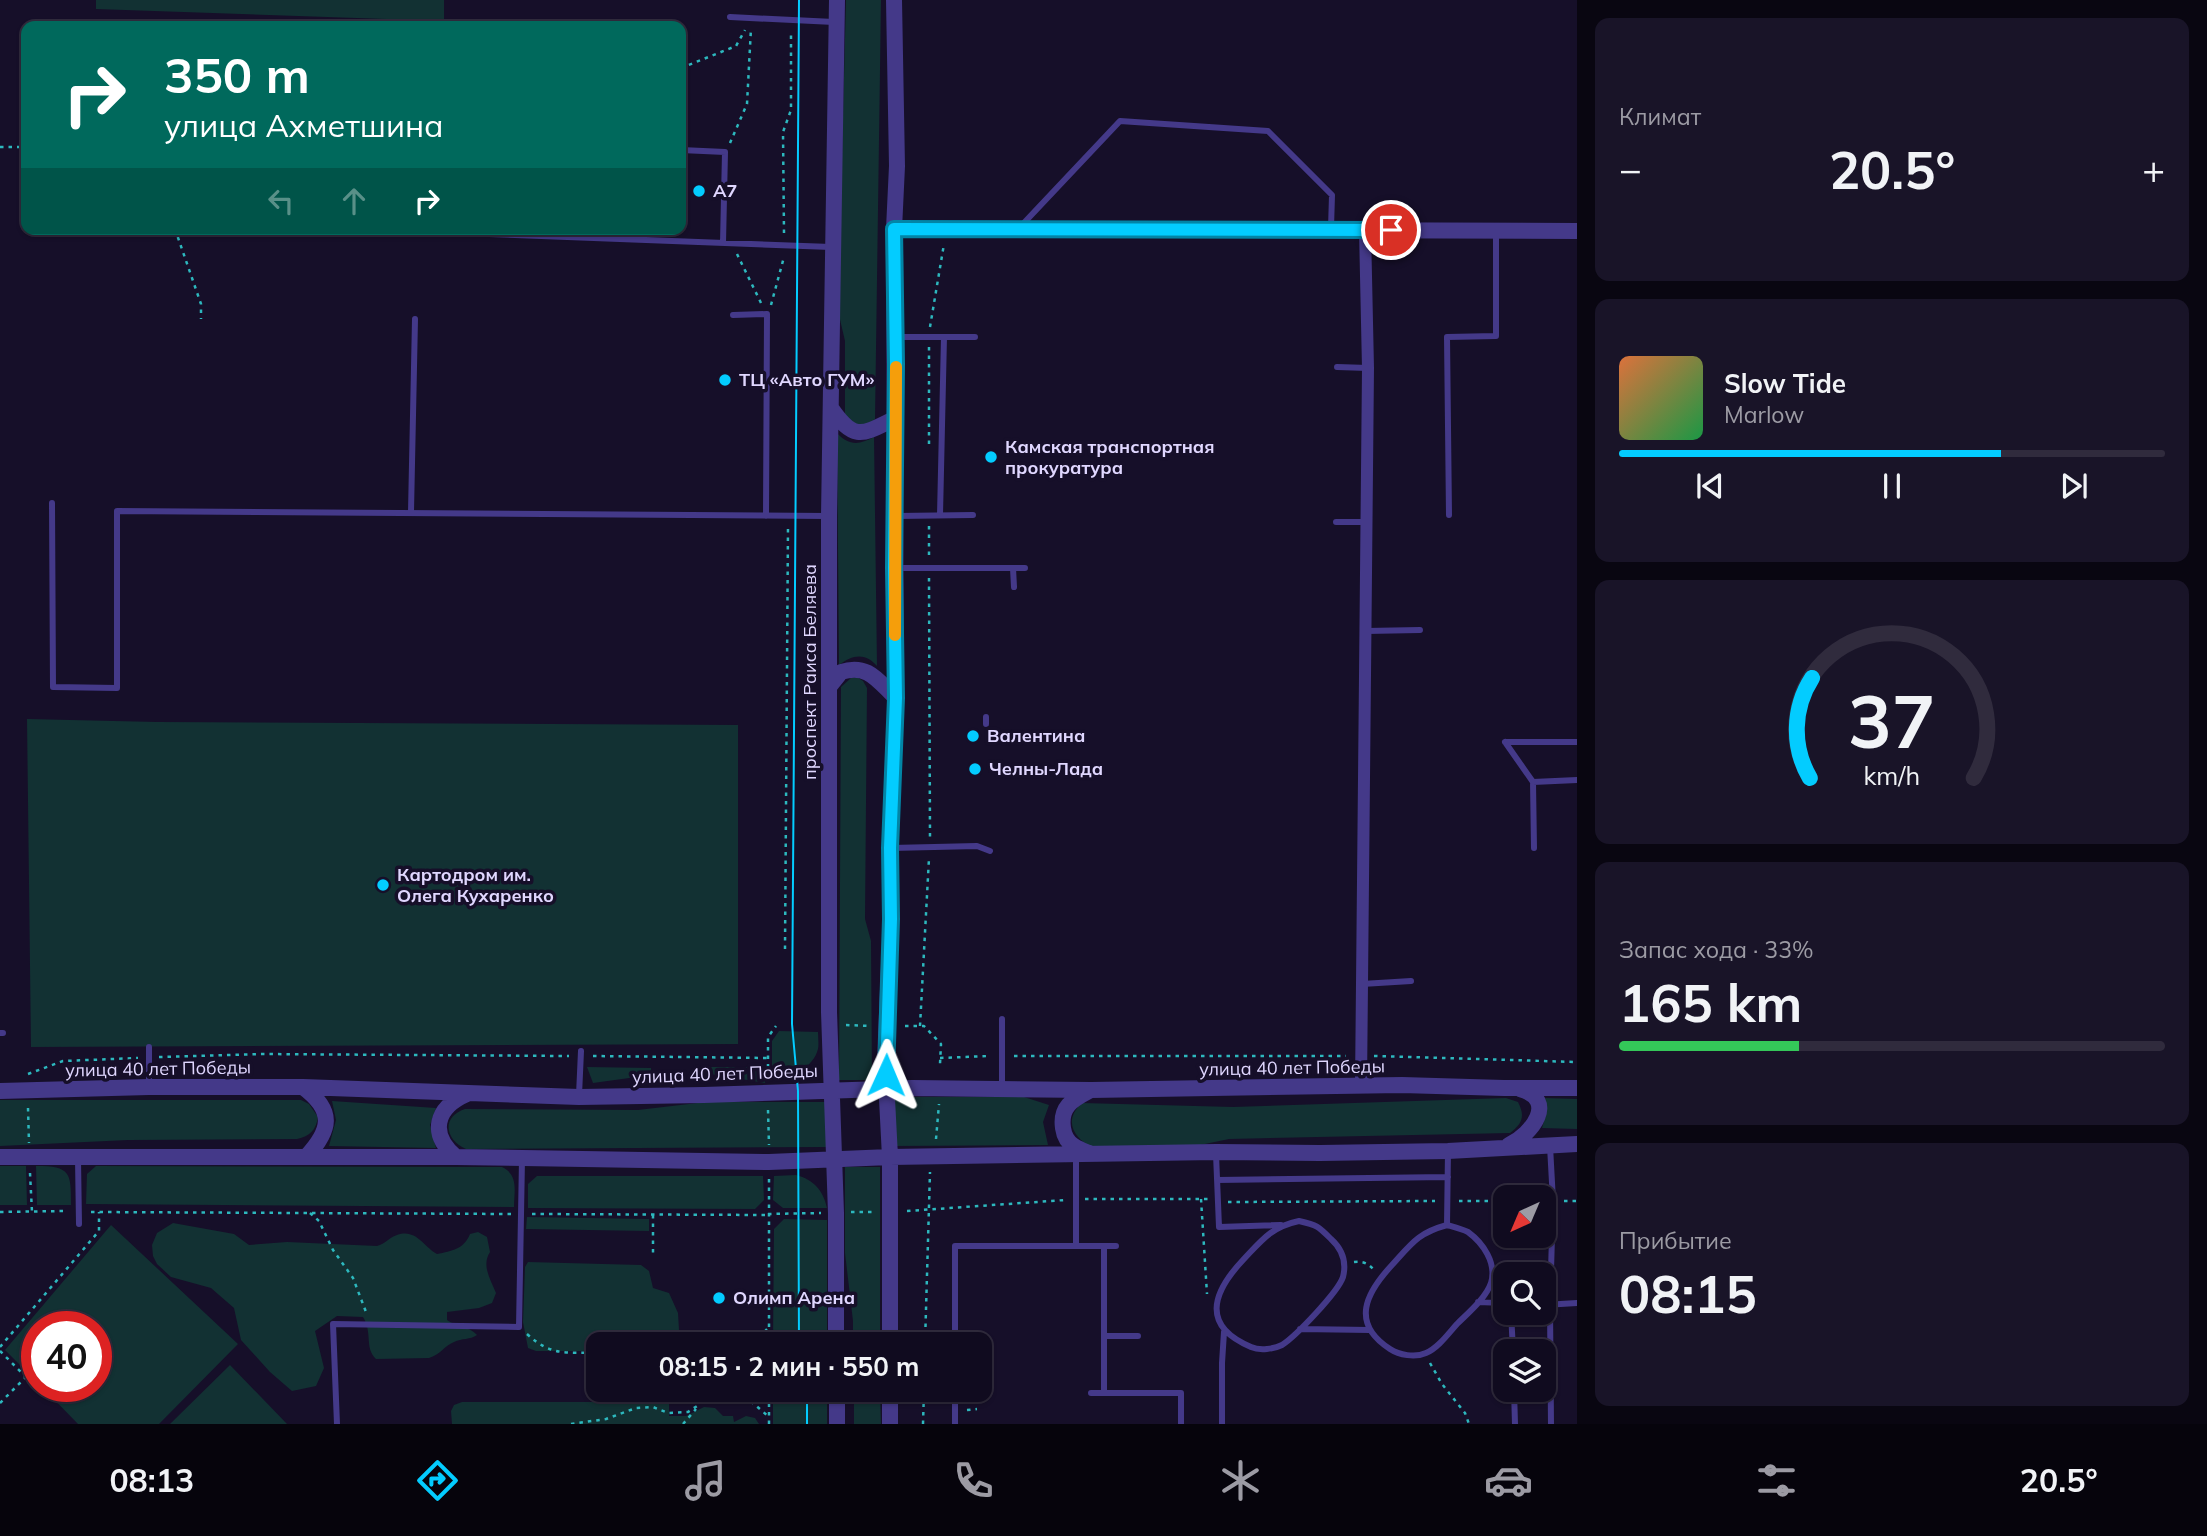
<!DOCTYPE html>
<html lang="ru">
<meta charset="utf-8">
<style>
:root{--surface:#100b1f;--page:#191428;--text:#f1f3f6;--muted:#9c9ba4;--line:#302b3d;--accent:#03ccff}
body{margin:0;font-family:Mulish,sans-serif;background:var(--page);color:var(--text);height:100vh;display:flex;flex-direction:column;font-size:26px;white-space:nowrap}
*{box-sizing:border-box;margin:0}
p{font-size:23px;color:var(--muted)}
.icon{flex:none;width:38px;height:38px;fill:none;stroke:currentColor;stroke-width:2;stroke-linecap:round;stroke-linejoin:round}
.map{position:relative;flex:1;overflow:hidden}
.sheet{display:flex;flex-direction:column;gap:18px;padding:18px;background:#090611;width:630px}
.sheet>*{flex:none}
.guide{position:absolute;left:21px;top:21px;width:665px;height:214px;border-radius:14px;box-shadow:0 2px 5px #0004,0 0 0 2px var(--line);background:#00695c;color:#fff;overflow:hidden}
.needle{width:46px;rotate:224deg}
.fabs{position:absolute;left:1493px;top:1185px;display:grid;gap:14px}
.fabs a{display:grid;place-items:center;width:63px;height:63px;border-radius:14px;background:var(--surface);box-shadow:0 2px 5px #0004,0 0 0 2px var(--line);font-size:35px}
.speed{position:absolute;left:21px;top:1311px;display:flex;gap:14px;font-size:35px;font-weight:700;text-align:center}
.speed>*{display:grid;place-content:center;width:91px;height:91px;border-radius:50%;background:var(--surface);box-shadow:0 2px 5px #0004,0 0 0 2px var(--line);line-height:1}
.speed .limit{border:10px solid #d22;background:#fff;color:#111}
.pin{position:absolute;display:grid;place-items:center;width:60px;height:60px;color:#fff;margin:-30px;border:4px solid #fff;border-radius:50%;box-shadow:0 2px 7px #0007}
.me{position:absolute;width:77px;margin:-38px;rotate:1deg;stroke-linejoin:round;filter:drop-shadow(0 0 5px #0008)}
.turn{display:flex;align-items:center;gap:24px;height:147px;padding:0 28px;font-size:32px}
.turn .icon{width:91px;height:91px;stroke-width:2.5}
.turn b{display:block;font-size:49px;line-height:60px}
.lanes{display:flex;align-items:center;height:66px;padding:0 28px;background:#0003;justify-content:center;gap:35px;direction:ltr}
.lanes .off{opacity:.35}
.big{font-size:52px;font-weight:700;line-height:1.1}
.sheet .tile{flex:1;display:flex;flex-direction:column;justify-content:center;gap:10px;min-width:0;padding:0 24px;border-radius:14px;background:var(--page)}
.sheet .dial{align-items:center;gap:0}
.dial svg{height:182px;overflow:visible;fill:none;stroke:var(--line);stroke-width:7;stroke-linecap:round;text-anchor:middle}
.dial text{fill:var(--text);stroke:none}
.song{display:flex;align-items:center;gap:21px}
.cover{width:84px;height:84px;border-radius:10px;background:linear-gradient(135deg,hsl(20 70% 55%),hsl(140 70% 35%))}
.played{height:7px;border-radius:4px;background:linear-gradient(90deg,var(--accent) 70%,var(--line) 70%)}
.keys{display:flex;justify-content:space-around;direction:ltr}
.heat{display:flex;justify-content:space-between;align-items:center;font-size:38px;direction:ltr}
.charge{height:10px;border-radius:5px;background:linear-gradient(90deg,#34c759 33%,var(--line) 0)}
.trip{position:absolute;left:586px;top:1332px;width:406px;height:70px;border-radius:14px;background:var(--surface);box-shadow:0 2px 5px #0004,0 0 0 2px var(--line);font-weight:700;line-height:70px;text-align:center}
.menu{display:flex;height:112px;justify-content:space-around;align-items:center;background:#06040c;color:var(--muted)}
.menu .icon{width:49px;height:49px}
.menu .selected{color:var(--accent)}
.menu b{font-size:32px;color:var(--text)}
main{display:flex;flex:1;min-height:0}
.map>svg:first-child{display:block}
.green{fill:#123133}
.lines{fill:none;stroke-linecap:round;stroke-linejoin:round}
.path{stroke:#2db8be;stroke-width:2.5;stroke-dasharray:3.5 5;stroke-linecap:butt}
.service{stroke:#443989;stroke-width:6}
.minor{stroke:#443989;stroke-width:12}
.tertiary{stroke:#443989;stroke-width:16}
.tram{stroke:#03ccff;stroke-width:2}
.route-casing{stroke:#0285a6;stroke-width:18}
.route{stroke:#03ccff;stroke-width:12}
.slow{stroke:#f59e0b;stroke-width:12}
.poi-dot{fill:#03ccff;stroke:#160f29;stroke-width:2.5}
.labels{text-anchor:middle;stroke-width:7;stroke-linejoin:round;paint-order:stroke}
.poi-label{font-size:18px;font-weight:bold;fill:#e0d7ff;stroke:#160f29;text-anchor:start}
.street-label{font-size:18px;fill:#e0d7ff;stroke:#160f29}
</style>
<main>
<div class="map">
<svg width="1577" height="1424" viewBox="0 0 1577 1424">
<rect width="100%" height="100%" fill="#160f29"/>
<path class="green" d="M96,0H444V21L96,9Z
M846,0H881L875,419L870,423L859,427L845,416V341L838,311Z
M837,433C849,446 859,445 874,437L877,666C865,652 852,655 839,665Z
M857,677L863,681L867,688L865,919L871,941L872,1080H839L841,687L851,678Z
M27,719L157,722L738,725V1044L31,1047Z
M779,1031L818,1032C818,1038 819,1044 818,1049C813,1069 790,1077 772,1078V1041Z
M587,1067L651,1068V1075L593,1083Z
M710,1067H763L765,1083L710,1074Z
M892,1097H1024L1049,1105L1043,1122L1048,1145L892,1146Z
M1506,1098L1518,1102C1525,1116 1523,1123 1510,1133L1229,1139L1200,1145L1093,1148C1073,1138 1063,1120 1082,1103L1233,1107Z
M1544,1098L1577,1099V1129L1542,1128L1547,1111Z
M0,1100H301L309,1104L318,1117C316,1130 310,1136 297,1139L128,1140L0,1146Z
M332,1101L436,1108L430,1125L436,1148L329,1146L336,1120Z
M706,1102H826L827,1147L466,1149C445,1140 441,1117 465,1109L638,1110Z
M0,1166H26L27,1205H0Z
M36,1166C71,1166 71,1173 71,1205H37Z
M96,1166L502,1167C519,1175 514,1191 514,1207L86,1204L87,1174Z
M845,1167H880V1344H853V1321L845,1253Z
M796,1175C814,1180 823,1190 827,1208H783L773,1200L774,1176Z
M537,1176H763L764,1200L755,1209L528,1208V1184Z
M527,1217L649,1219V1231L526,1229Z
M784,1219L827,1220V1344H773L774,1229Z
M173,1223L234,1234L249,1245L287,1242L377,1246C385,1244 390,1237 397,1235C416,1228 424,1247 437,1254C452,1251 464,1249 470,1234L478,1232L487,1237L490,1252C481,1266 491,1280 496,1293L492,1303L479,1308L447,1312V1320C456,1327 469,1326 477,1335C470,1340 462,1338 454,1342C444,1346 440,1355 429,1358L376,1359C364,1347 373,1333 363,1317L337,1316L315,1331L324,1368L316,1386L292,1391L270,1372L241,1340L234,1308L211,1288L171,1277L157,1264L153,1256L152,1245L157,1233Z
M111,1225L238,1344L159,1424H78L41,1386H96V1326H37V1382L5,1350Z
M528,1262L641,1265L649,1271L653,1288L669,1293L678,1313L679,1330L685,1337L722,1341V1344H598V1351H536L528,1348L523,1322L525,1267Z
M230,1365L287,1424H170Z
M773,1390H827V1424H773Z
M854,1390H880L881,1424H854Z
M462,1402H642L644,1403H669V1416H686L704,1407L715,1408L723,1416H733L734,1422L746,1416L755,1418L759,1424H452L451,1411L454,1405Z"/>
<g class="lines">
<path class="path" d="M681,68L736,46L745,30
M730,143L747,104L751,28
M0,147H26
M175,229L201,304V319
M784,233L783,132L791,110V31
M737,254L762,305
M771,305L784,257
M930,327L944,244
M929,347V449
M929,526V558
M929,578L930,838
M785,949L788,526
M846,1025L871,1026
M905,1026H924L941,1044L940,1064
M920,1026L929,858
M593,1056L768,1058
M1014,1056H1346
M1374,1056L1577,1062
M159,1057L262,1054L569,1056
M940,1058L989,1056
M28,1074L63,1061L138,1058
M768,1076V1037L776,1026
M28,1108L29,1143
M768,1110L769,1145
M936,1139L939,1104
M30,1173L32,1212
M1085,1199H1208
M1201,1199L1207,1294
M1459,1201H1505
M1564,1201H1577
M1228,1202L1435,1201
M907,1211L1065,1200
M0,1212L67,1211
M91,1212L511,1214
M851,1212H873
M310,1213L319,1221L333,1250L353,1278L366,1312
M532,1214L768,1215
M768,1214L821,1213
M653,1215V1256
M1354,1262C1362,1261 1368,1263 1373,1269
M527,1334C552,1357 567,1352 598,1353
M753,1344L769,1327
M769,1344V1179
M925,1344L930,1172
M0,1347L99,1231V1212
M0,1351L26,1377L29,1374
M1430,1363L1442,1384L1465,1413L1469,1424
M738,1390L769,1417
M0,1403L26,1377
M700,1403L711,1390
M967,1410L977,1409
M571,1424L606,1419L636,1408L653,1407L668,1413L688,1412L700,1404
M683,1424L696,1409
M769,1424V1390
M923,1424L924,1390"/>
<path class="service" d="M730,17L834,22
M681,150L725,152L723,243
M1021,226L1120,121L1268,131L1332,195L1331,228
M462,229V233L831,247
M733,315L767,314L766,516
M896,337H975
M1337,367L1368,368
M52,503L53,687L117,688V511L827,516
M411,512L415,319
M940,515L944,337
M1449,515L1447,337L1496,336V232
M897,516L973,515
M1336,522H1367
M896,568H1025
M1013,568L1014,587
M1366,631L1420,630
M986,724V717
M1505,742H1577
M1505,742L1533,782
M891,848L977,846L990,851
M1534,848L1533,782L1577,780
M1362,984L1411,981
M0,1033H3
M149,1085V1047
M1002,1087V1019
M579,1095L581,1051
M1550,1146L1553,1201L1550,1306L1551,1424
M1216,1154L1219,1227L1281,1225
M1076,1157V1246
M78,1159L79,1224
M1217,1180L1448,1177
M1299,1221C1317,1225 1318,1226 1331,1239C1342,1249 1347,1261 1343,1277C1338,1292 1296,1336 1282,1345C1274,1349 1260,1351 1251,1347C1201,1326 1212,1293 1243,1260C1262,1240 1271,1227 1299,1221Z
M1447,1225C1454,1227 1462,1229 1468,1232C1483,1243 1497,1263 1491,1283C1486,1298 1468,1313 1457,1324C1448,1334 1438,1348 1426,1353C1415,1358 1399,1355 1390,1349C1350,1323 1366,1293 1392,1265C1412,1243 1418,1233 1447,1225Z
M1447,1225L1448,1151
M1104,1246V1393H1181V1424
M1478,1302L1505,1303
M1544,1305L1577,1303
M1511,1312L1513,1351
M1300,1329L1370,1330
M1104,1336H1138
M955,1344V1246H1116
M1514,1390L1515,1424
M1091,1393H1104
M337,1424L333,1324L519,1327L522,1159
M955,1424V1390
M1222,1424V1363L1224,1332"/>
<path class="minor" d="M1361,1086L1368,368L1365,230"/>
<path class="tertiary" d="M894,229L1577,231
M831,408C855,443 863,434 896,418
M829,687L841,672C868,663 878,681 896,698
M303,1087C335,1111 331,1130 306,1157
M0,1091L149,1087H303L579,1097L704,1095L912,1088L1091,1090L1402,1085L1504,1088H1577
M1089,1091C1072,1100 1060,1107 1063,1128C1064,1135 1067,1142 1074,1146C1078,1149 1084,1151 1089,1153
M1509,1145C1532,1134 1558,1100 1520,1089
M0,1157H456L769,1162L890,1157L1216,1152L1320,1153L1448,1151L1577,1144
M456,1157C429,1134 435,1108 467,1094
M836,1344V1213L829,1012V516L837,0
M890,1344V1157L885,1060L891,919L890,848L896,698L894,229L897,166L894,0
M837,1390V1424
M890,1424V1390"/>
<path class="tram" d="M799,1344L798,1091L792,1024L799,0
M807,1390V1424"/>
</g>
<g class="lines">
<defs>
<path id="route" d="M886,1075L891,919L890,848L896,698L894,568L896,364L894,229L1391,230"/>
</defs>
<use href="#route" class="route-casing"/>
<use href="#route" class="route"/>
<path class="slow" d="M895,635L896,367"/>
</g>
<g class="poi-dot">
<circle cx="699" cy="191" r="7"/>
<circle cx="725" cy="380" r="7"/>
<circle cx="991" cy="457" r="7"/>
<circle cx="973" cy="736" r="7"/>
<circle cx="975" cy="769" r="7"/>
<circle cx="383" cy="885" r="7"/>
<circle cx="719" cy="1298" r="7"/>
</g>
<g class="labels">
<g class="poi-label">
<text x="713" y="197">А7</text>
<text x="739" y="386">ТЦ «Авто ГУМ»</text>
<text x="1005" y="453">Камская транспортная<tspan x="1005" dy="21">прокуратура</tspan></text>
<text x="987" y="742">Валентина</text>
<text x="989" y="775">Челны-Лада</text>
<text x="397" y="881">Картодром им.<tspan x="397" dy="21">Олега Кухаренко</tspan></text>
<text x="733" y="1304">Олимп Арена</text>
</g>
<g class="street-label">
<text transform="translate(810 672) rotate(-90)" y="6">проспект Раиса Беляева</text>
<text transform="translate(1292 1068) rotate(-1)" y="6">улица 40 лет Победы</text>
<text transform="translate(158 1069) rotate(-1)" y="6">улица 40 лет Победы</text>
<text transform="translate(725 1074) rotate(-2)" y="6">улица 40 лет Победы</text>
</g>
</g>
</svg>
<div class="fabs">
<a><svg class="needle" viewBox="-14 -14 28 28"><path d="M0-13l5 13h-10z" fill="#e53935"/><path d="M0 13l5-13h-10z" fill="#9c9ba4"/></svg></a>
<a><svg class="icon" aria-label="search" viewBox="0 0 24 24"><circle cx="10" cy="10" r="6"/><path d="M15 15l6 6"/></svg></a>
<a><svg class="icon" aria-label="layers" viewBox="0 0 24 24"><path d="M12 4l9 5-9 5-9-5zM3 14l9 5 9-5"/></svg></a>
</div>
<div class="speed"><div class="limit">40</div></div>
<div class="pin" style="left:1391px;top:230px;background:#d93025"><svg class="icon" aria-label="arrive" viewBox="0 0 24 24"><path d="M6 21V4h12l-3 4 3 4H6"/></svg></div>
<svg class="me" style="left:886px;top:1075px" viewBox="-20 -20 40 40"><path d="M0-17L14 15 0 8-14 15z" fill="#03ccff" stroke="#fff" stroke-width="4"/></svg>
<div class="trip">08:15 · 2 мин · 550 m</div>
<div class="guide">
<div class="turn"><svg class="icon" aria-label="right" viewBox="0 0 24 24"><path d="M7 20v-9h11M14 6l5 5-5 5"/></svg><div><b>350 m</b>улица Ахметшина</div></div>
<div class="lanes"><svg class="icon off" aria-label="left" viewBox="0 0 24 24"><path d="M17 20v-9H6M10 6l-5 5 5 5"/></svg><svg class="icon off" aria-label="ahead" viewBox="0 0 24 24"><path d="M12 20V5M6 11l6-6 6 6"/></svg><svg class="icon" aria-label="right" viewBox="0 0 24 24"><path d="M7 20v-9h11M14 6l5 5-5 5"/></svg></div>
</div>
</div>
<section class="sheet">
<div class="tile"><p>Климат</p>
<div class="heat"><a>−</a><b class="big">20.5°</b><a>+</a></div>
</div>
<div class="tile">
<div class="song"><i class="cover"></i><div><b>Slow Tide</b><p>Marlow</p></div></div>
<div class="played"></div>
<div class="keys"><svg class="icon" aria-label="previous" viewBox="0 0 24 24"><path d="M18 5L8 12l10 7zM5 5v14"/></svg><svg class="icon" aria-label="pause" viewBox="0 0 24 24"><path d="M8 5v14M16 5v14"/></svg><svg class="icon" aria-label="next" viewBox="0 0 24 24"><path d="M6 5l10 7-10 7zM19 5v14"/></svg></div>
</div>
<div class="tile dial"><svg viewBox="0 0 100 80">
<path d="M14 69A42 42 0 1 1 86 69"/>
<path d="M14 69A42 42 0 0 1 15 25" stroke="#03ccff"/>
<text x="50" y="56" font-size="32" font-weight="700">37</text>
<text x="50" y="72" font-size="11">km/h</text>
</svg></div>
<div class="tile"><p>Запас хода · 33%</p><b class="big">165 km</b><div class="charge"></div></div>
<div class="tile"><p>Прибытие</p><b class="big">08:15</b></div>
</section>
</main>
<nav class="menu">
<b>08:13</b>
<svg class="icon selected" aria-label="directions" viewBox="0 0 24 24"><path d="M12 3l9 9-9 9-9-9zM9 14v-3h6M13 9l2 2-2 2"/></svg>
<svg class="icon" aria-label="music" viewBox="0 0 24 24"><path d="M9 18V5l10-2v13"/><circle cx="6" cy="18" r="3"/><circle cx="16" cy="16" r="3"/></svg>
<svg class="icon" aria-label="phone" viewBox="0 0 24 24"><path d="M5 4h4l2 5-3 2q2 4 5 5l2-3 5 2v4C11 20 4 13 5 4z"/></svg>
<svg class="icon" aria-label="climate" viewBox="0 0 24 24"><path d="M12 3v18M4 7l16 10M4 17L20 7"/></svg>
<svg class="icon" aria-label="car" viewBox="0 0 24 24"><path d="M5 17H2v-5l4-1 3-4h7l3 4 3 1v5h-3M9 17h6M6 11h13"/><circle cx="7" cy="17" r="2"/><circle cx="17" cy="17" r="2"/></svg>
<svg class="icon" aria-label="filters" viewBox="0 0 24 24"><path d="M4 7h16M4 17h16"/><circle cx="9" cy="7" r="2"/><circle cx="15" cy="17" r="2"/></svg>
<b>20.5°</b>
</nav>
